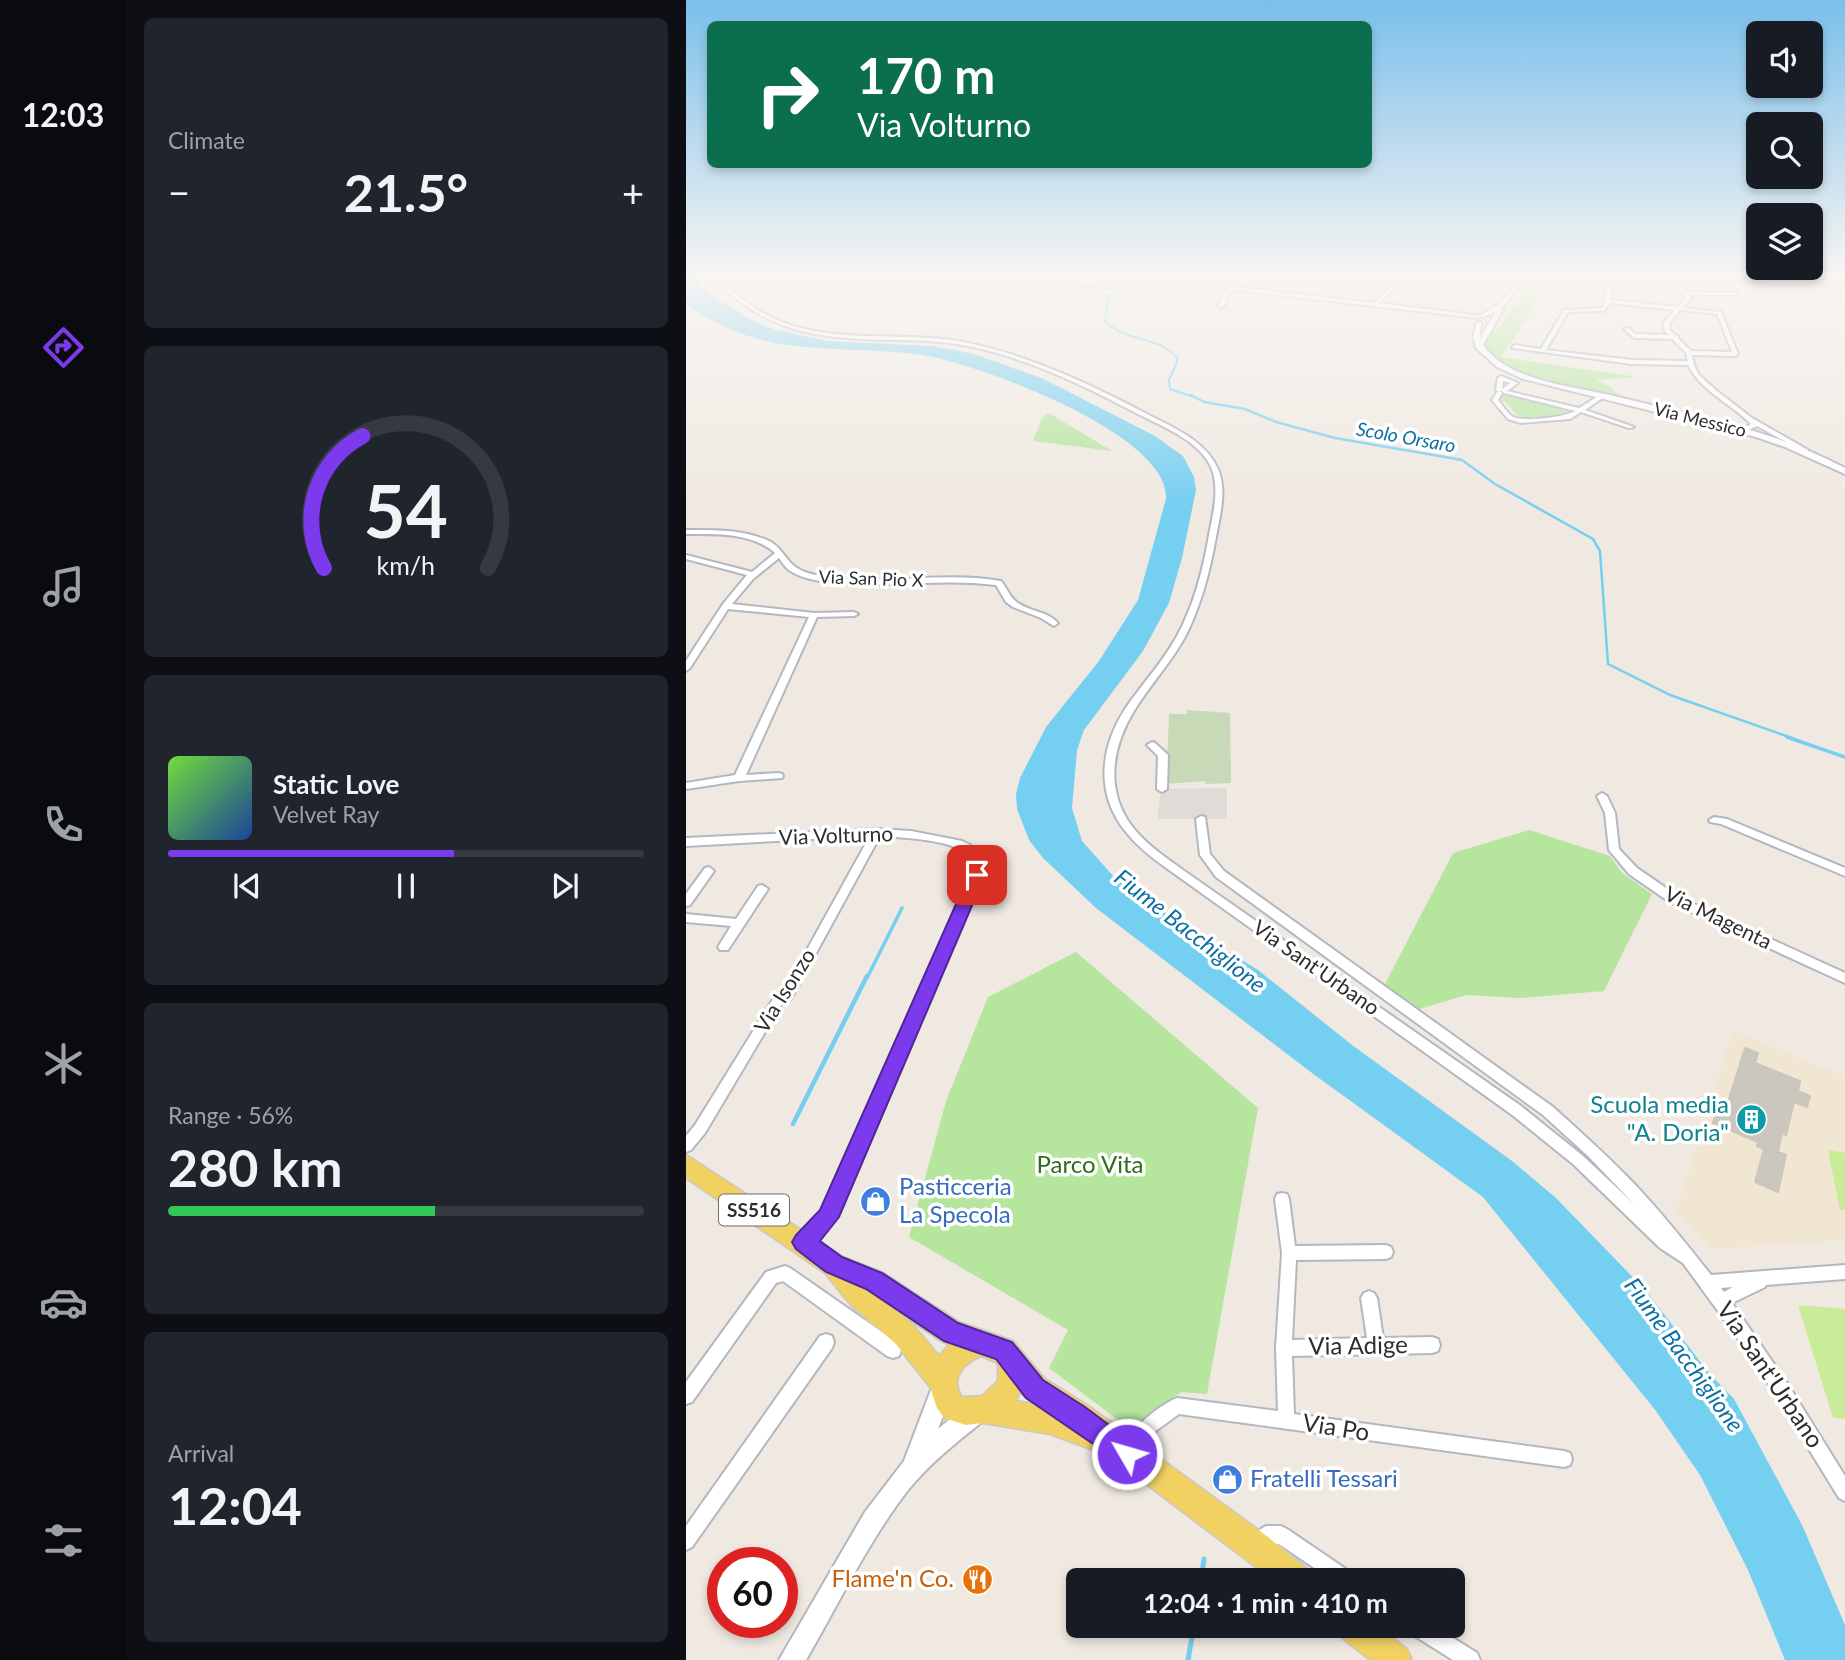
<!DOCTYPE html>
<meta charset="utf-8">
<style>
:root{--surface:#171b24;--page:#20242c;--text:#f1f3f6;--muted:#9ea1a6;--line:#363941;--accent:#7c3aed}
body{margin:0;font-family:Lato,sans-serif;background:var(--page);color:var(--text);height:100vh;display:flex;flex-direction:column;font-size:26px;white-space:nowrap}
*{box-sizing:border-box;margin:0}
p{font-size:23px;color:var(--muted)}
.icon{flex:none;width:38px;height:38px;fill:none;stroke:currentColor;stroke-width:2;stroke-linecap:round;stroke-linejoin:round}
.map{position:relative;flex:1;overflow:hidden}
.panel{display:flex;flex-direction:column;gap:18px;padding:18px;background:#0d0f14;width:560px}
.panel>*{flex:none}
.hud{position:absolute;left:21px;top:21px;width:665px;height:147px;border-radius:10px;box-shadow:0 4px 10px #0003;background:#0b6e4f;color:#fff;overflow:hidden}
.fabs{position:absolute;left:1060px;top:21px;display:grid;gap:14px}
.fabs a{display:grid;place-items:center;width:77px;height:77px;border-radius:10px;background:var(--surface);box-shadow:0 4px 10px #0003;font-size:35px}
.speed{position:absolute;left:21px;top:1547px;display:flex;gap:14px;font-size:35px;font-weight:700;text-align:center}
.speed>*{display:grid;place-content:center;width:91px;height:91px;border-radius:50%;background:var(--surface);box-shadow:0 4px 10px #0003;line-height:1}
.speed .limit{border:10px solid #d22;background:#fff;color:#111}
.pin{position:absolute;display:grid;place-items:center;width:60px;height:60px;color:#fff;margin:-30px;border-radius:14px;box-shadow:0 4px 10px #0006}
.me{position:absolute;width:77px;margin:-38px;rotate:308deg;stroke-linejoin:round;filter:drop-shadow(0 0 5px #0008)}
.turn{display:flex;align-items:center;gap:24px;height:147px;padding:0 35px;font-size:32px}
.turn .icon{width:91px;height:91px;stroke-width:2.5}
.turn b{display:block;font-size:49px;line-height:60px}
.big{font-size:52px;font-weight:700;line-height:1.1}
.panel .tile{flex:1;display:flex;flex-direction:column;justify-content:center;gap:10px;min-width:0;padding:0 24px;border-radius:10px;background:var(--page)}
.panel .dial{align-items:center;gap:0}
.dial svg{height:182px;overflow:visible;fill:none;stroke:var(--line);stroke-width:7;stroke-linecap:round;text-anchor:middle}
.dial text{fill:var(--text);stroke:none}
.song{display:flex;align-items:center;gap:21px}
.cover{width:84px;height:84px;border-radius:10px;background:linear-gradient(135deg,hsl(100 70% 55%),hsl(220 70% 35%))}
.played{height:7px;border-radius:4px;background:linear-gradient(90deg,var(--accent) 60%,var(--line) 60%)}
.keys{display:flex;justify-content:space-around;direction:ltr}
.heat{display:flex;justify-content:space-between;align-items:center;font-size:38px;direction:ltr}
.charge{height:10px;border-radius:5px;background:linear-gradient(90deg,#34c759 56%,var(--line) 0)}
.trip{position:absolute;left:380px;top:1568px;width:399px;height:70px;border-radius:10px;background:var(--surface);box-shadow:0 4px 10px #0003;font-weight:700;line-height:70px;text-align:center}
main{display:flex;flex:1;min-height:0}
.tabs{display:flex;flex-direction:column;width:126px;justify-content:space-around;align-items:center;background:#090b0e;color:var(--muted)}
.tabs .icon{width:49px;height:49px}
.tabs .selected{color:var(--accent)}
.tabs b{font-size:32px;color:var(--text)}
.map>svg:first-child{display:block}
.industrial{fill:#e3e1e8}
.education{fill:#f0e6d1}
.green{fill:#b6e59e}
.cemetery{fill:#c8d9b8}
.pitch{fill:#c9ec9a}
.plaza{fill:#dfdcd8}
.water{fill:#75cff0}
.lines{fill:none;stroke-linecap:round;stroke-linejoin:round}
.stream-far4{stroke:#75cff0;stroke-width:2}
.stream-far3{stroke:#75cff0;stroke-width:2.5}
.stream-far2{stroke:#75cff0;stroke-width:3.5}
.stream-far1{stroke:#75cff0;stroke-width:4.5}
.stream{stroke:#75cff0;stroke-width:5}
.building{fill:#cbc7bf;stroke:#cbc5ba;stroke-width:2}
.minor-casing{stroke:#b4b7c1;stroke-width:4}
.tertiary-casing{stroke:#b4b7c1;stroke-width:4}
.primary-casing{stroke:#c9c9c9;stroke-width:3}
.minor{fill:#fff;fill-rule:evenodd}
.tertiary{fill:#fff;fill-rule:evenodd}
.primary{fill:#f2d163;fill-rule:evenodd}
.route{fill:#7c3aed;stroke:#51269a;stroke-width:2}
.labels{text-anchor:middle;stroke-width:7;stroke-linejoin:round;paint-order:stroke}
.far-street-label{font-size:18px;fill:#2e2e2e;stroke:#fff}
.far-water-label{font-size:19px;font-style:italic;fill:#0d6fa3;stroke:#fff}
.shield{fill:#fff;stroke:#6d6d6d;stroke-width:2}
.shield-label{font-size:19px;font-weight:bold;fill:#2e2e2e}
.street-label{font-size:21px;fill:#2e2e2e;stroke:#fff}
.water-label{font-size:23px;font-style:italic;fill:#0d6fa3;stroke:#fff}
.near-culture-label{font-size:24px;fill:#0d838f;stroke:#fff;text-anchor:end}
.near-park-label{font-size:24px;fill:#2c6e1b;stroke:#fff}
.near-shop-label{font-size:24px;fill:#366cbe;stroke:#fff;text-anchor:start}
.near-street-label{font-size:24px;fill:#2e2e2e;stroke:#fff}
.near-food-label{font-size:24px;fill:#c56008;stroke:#fff;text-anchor:end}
</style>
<main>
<nav class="tabs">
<b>12:03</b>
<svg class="icon selected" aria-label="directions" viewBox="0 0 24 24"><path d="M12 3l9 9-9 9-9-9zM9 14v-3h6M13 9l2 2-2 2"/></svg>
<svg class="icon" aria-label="music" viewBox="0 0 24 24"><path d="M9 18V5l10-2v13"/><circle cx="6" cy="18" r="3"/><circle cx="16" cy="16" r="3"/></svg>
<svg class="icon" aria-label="phone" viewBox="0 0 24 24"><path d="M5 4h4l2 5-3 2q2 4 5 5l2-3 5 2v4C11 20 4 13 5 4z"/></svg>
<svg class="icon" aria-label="climate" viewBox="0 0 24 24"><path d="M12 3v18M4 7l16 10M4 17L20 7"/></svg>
<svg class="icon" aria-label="car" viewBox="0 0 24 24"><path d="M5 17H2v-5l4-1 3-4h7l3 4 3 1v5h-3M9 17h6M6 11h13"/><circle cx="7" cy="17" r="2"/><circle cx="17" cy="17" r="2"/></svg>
<svg class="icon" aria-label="filters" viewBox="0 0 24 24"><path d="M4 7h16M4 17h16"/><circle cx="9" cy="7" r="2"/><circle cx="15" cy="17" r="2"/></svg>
</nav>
<section class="panel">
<div class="tile"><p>Climate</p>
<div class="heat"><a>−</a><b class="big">21.5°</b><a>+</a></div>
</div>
<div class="tile dial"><svg viewBox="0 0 100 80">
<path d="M14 69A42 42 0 1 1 86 69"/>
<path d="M14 69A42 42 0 0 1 31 11" stroke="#7c3aed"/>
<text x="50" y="56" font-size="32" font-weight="700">54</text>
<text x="50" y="72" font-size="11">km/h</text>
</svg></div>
<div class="tile">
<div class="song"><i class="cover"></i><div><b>Static Love</b><p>Velvet Ray</p></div></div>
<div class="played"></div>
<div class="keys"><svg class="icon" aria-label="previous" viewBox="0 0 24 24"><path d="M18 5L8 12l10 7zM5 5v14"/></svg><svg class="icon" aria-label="pause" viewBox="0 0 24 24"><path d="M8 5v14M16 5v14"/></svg><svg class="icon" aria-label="next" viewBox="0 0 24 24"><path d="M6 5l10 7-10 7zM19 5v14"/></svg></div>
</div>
<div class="tile"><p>Range · 56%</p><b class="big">280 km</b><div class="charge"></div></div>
<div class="tile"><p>Arrival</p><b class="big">12:04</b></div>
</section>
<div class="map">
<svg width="1159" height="1660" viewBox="0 0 1159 1660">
<rect width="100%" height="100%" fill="#efe9e1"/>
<path class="industrial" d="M472,276H822L792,314Z"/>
<path class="education" d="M1047,1030L1159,1077V1240L1026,1249L990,1212Z"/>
<path class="green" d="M1008,276L1099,278V276H1159V289L1010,281Z
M845,290L851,303L815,357L951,377L910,380L922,385L941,403C906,394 832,383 806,360C802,357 800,350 798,346L802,337L816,324L839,291Z
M815,395H825L885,413L878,416L834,418L819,402L813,401Z
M363,413L426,451L347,441L356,418Z
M843,830L924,856L936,873L966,894L918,991L834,998L780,995L730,1010L698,986L767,853Z
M390,952L572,1108L521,1394L495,1392L444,1429L363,1368L382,1330L223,1237L260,1101L302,997Z"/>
<path class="cemetery" d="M501,710L544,713L545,783L520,784L519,781L480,784L483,714H501Z"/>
<path class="pitch" d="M1142,1150L1159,1153V1210H1154Z
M1112,1305L1159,1309V1419L1147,1418Z"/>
<path class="plaza" d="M541,788V819H471L475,789Z"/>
<path class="water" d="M0,276H11L16,287L31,299L69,322L90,330L141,341L245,346L285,353L355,378L387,394L469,436L497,456L508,477L510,490L496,558L483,603L457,651L398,730L391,750L386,808L396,841L429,878L468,906L572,970L666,1045L826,1161L870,1198L962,1293L1022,1372L1048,1399L1116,1525L1159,1625V1660H1099L1062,1570L1014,1475L970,1411L797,1197L626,1073L410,908L357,858L343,840L331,809L330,794L334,778L360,727L413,661L452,600L480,499C485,434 290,363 236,355C181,347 125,353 72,339C46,332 23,319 0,305Z"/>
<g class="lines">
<path class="stream-far4" d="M315,277L430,290
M432,290L423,296L419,321C440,343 474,335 492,359L483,380L484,389L508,397"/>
<path class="stream-far3" d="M505,395L518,402L559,409L590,422L649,438L776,460L809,484L907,539L914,551L922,664L984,695L1106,738"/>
<path class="stream-far2" d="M1101,737L1159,757
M181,978L216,908"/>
<path class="stream-far1" d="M107,1124L181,976"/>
<path class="stream" d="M515,1580L518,1559
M502,1660L508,1626"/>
</g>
<path class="building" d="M1059,1048L1072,1053L1069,1063L1114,1081L1112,1091L1124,1096L1121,1107L1108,1102L1100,1135L1096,1133L1092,1152L1100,1155L1092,1192L1069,1182L1078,1149L1071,1146L1072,1142L1027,1123L1030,1112L1038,1115Z"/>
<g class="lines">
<defs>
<path id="minor" d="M25,276H29C45,290 61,304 79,314C141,348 216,329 282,343C345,356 406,385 463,415C488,428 520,441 532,469C541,490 534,515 530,537C524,571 515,606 499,637C484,664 463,686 448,711C426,747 419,789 445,825C458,843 479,857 497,870L835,1106L897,1156L948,1204L902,1156L857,1115L530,877L514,855L510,819L515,816L519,817L524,854L538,871L867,1107C897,1134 927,1161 954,1190C979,1217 1002,1246 1025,1275L1159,1265V1279L1080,1285L1079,1287L1046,1303L1101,1383L1159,1476V1501L1153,1498L1089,1394L1056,1344L997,1263L974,1248L887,1164L825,1114L479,867C465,857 451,846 440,832C409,794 414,748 439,709C456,684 477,662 491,636C508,605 517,570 523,535C527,514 534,488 525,467C513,441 478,427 454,415C399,386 342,358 282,346C256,341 229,340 203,340C128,338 79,332 25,276ZM1047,1287L1038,1292L1035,1288Z
M441,276H452L688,303L706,287L708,289L693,303L795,316L792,318L548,290L540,297L538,306L535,308L532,306L536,296L543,289Z
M922,276H926L925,300L992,307L1000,298L982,276H986L1000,292L1052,293L1050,295H1003L1006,298L997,308L1035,312L1052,354L1049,356L1006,355L1008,365L1013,375L1031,391L1066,418L1122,450V452H1118L1071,426L1060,431H1056V429L1065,424C1044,403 1016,392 1002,365L946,364L827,348L826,347L829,345L855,349L878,310L916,308L919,301ZM924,303L989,310L978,322L977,329L983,335L949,334L943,328L938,329L948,338L986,339L1000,353L1002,361L946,360L860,350L882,312L918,311ZM994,310L1031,314L1046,352L1005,351L992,338V336L989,335L983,329L984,322Z
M815,376L832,383L821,391L893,408L914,395H918V397L899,410L948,427L943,428L895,412L884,419L835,423L822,419L806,400L812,391L810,390L812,378ZM817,381L824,383L816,389ZM814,391H816L818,393L889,411C880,417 837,422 827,417C822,414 816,405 812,400L816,393Z
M0,530C28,530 59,529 85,542C93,547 97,554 103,561C113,573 128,575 142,577C200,585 258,571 315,581C321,588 324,598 332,603C345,612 361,611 372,623L368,626L355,618L327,607L320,602L310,585C286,582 262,582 238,583C204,584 138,589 108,573C101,570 97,564 93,558L67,579L46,604L128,613L168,612L172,614L168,616L131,617L60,775L92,773L96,774L97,776L96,778L53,781L0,789V783L49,775L123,617L42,609L4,668L0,671V661L16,636L37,604L61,575L0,559V555L66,572L89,553C66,532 29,534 0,534Z
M466,742L469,743L482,755L481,789L476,792L471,789L472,756L461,745Z
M916,793L921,796L929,813L933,849L951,868L993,897L1159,973V983L985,903L943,874L923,850L919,813L911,796Z
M1028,817L1041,819L1159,868V876L1035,824L1024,822L1023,820Z
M191,829L225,831L276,841L284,845L297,867L290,891L147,1222L123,1247L118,1249L113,1247L111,1242L113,1237L137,1213L278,891L287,867C283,861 279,853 273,849C258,840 213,837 194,836L105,999L95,1005L19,1133L5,1150L0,1152V1136L9,1125L87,999L97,993L184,836L0,846V838Z
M23,867L28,871L4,905L0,906V894L19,868Z
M76,885L82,889L42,950H34L32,947L45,926L0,922V914L50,919L72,886Z
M596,1193L601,1194L603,1199L609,1246L700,1245L705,1247L707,1252L705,1257L700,1259L610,1260L606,1340L681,1338L675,1298L678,1293L683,1291L688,1293L691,1298L697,1338L746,1337L752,1339L754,1345L752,1351L746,1353L606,1356L608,1414L878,1451L884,1453L886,1459L884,1465L878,1467L493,1414L471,1430L448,1458L442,1460L436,1458L434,1452C442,1431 470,1407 491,1398L592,1411L590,1348L596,1253L589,1199L591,1194Z
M99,1266L104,1268L213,1344L215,1350L213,1356L207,1358L201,1356L97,1281L90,1283L6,1402L0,1404V1382L80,1272Z
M140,1334L146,1336L148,1342L146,1348L6,1547L0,1550V1526L134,1336Z
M580,1526H595L601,1529L667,1574L670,1580H646L593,1544H585L578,1553L572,1556L566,1553L563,1547C567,1538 571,1530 580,1526Z
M722,1626H748L791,1653L794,1660H767L724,1633Z"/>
<path id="tertiary" d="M836,276H842L815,308L817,310L797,345C822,381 885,386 924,395C964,405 1004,414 1044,424C1084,435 1122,449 1159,468V474L1099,447L1070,437L837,379L811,367L790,348L787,336L791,322H795L794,338L810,311L798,317L793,316L813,304Z
M256,1379L264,1382L267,1390L252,1429L281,1405L289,1402L297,1405L300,1413L297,1421C271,1442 244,1463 222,1490C182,1542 153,1603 120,1660H93L179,1512L218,1461L248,1382Z"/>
<path id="primary" d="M0,1155L157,1257L197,1273L273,1322L327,1341L359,1379L401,1405L582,1537L621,1569L625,1580H587L414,1449L410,1451L364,1434L297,1423L280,1425L258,1418L251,1408L244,1387L210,1344L165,1305L139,1273L0,1178ZM210,1311L257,1342L263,1345L253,1356L228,1326ZM295,1356L312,1363V1381L296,1396L276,1397C263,1378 278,1363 295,1356ZM334,1392L348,1404L330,1401Z
M651,1626H691L721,1649L726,1660H684L655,1637Z"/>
</defs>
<use href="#minor" class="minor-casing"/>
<use href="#tertiary" class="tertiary-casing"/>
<use href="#primary" class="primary-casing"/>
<use href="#minor" class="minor"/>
<use href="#tertiary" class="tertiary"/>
<use href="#primary" class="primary"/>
</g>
<linearGradient id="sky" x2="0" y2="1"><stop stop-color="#7abfeb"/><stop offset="0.54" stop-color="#f8f5f2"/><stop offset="1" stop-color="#f8f5f2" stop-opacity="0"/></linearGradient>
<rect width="1159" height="508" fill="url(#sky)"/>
<path class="route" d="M291,869L299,875L153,1217L134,1241L156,1257L196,1273L272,1323L326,1342L357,1380L399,1407L450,1445L454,1454L450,1463L441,1467L340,1398L310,1359L258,1341L180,1289L140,1272L110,1249L106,1242L110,1235L134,1210L283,875Z"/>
<defs>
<symbol id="building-disc" viewBox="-11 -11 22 22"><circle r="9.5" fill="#0f9aa8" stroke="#fff"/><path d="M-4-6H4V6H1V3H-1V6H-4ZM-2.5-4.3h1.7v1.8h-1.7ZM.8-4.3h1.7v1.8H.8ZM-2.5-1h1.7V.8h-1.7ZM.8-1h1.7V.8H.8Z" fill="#fff"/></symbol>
<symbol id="shop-disc" viewBox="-11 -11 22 22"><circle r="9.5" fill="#3f7fe0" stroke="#fff"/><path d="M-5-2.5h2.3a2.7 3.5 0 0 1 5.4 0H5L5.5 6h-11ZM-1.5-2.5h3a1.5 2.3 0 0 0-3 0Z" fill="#fff"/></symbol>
<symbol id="restaurant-disc" viewBox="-11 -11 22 22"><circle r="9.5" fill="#e8710a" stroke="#fff"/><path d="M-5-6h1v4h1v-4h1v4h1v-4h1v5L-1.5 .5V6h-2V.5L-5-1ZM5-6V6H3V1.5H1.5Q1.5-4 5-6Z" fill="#fff"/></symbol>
</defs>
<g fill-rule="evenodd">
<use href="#building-disc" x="1048" y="1102" width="35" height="35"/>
<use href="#shop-disc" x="172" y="1184" width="35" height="35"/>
<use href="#shop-disc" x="524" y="1462" width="35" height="35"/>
<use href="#restaurant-disc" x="274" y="1562" width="35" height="35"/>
</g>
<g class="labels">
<g class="far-street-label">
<text transform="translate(1014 420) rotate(14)" y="6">Via Messico</text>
<text transform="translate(185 579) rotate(2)" y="6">Via San Pio X</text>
</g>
<g class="far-water-label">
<text transform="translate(720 437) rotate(10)" y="7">Scolo Orsaro</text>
</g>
<rect class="shield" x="33" y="1194.5" width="70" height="31" rx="5"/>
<g class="shield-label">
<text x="68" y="1217">SS516</text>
</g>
<g class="street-label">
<text transform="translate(150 836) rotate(-2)" y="7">Via Volturno</text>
<text transform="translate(1032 918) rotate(26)" y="7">Via Magenta</text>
<text transform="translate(630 968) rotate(35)" y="7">Via Sant'Urbano</text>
<text transform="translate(99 991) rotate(-58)" y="7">Via Isonzo</text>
</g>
<g class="water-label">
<text transform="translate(504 931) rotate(38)" y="8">Fiume Bacchiglione</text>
<text transform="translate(998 1355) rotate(54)" y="8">Fiume Bacchiglione</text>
</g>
<g class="near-culture-label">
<text x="1043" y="1113">Scuola media<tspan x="1043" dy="28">"A. Doria"</tspan></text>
</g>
<g class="near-park-label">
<text x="404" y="1173">Parco Vita</text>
</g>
<g class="near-shop-label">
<text x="213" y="1195">Pasticceria<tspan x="213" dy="28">La Specola</tspan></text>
<text x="564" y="1487">Fratelli Tessari</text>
</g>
<g class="near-street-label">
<text transform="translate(672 1346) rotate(-1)" y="8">Via Adige</text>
<text transform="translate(1084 1375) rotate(56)" y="8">Via Sant'Urbano</text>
<text transform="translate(650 1428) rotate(9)" y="8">Via Po</text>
</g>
<g class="near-food-label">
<text x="268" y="1587">Flame'n Co.</text>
</g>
</g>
</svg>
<div class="fabs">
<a><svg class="icon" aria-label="sound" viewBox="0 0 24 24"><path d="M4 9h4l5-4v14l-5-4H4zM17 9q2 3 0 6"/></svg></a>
<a><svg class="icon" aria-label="search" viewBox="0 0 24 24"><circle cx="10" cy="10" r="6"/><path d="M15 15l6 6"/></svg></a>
<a><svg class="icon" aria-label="layers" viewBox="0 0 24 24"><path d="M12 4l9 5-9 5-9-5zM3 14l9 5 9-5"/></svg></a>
</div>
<div class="speed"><div class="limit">60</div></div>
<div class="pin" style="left:291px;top:875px;background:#d93025"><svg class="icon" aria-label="arrive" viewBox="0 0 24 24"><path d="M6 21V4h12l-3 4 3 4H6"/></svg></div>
<svg class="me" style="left:441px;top:1454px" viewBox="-20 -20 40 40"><circle r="17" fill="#7c3aed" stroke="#fff" stroke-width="3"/><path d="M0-11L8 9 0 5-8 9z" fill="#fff"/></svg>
<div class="trip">12:04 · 1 min · 410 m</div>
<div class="hud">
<div class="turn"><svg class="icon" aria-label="right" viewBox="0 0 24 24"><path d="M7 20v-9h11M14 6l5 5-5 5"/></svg><div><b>170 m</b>Via Volturno</div></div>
</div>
</div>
</main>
